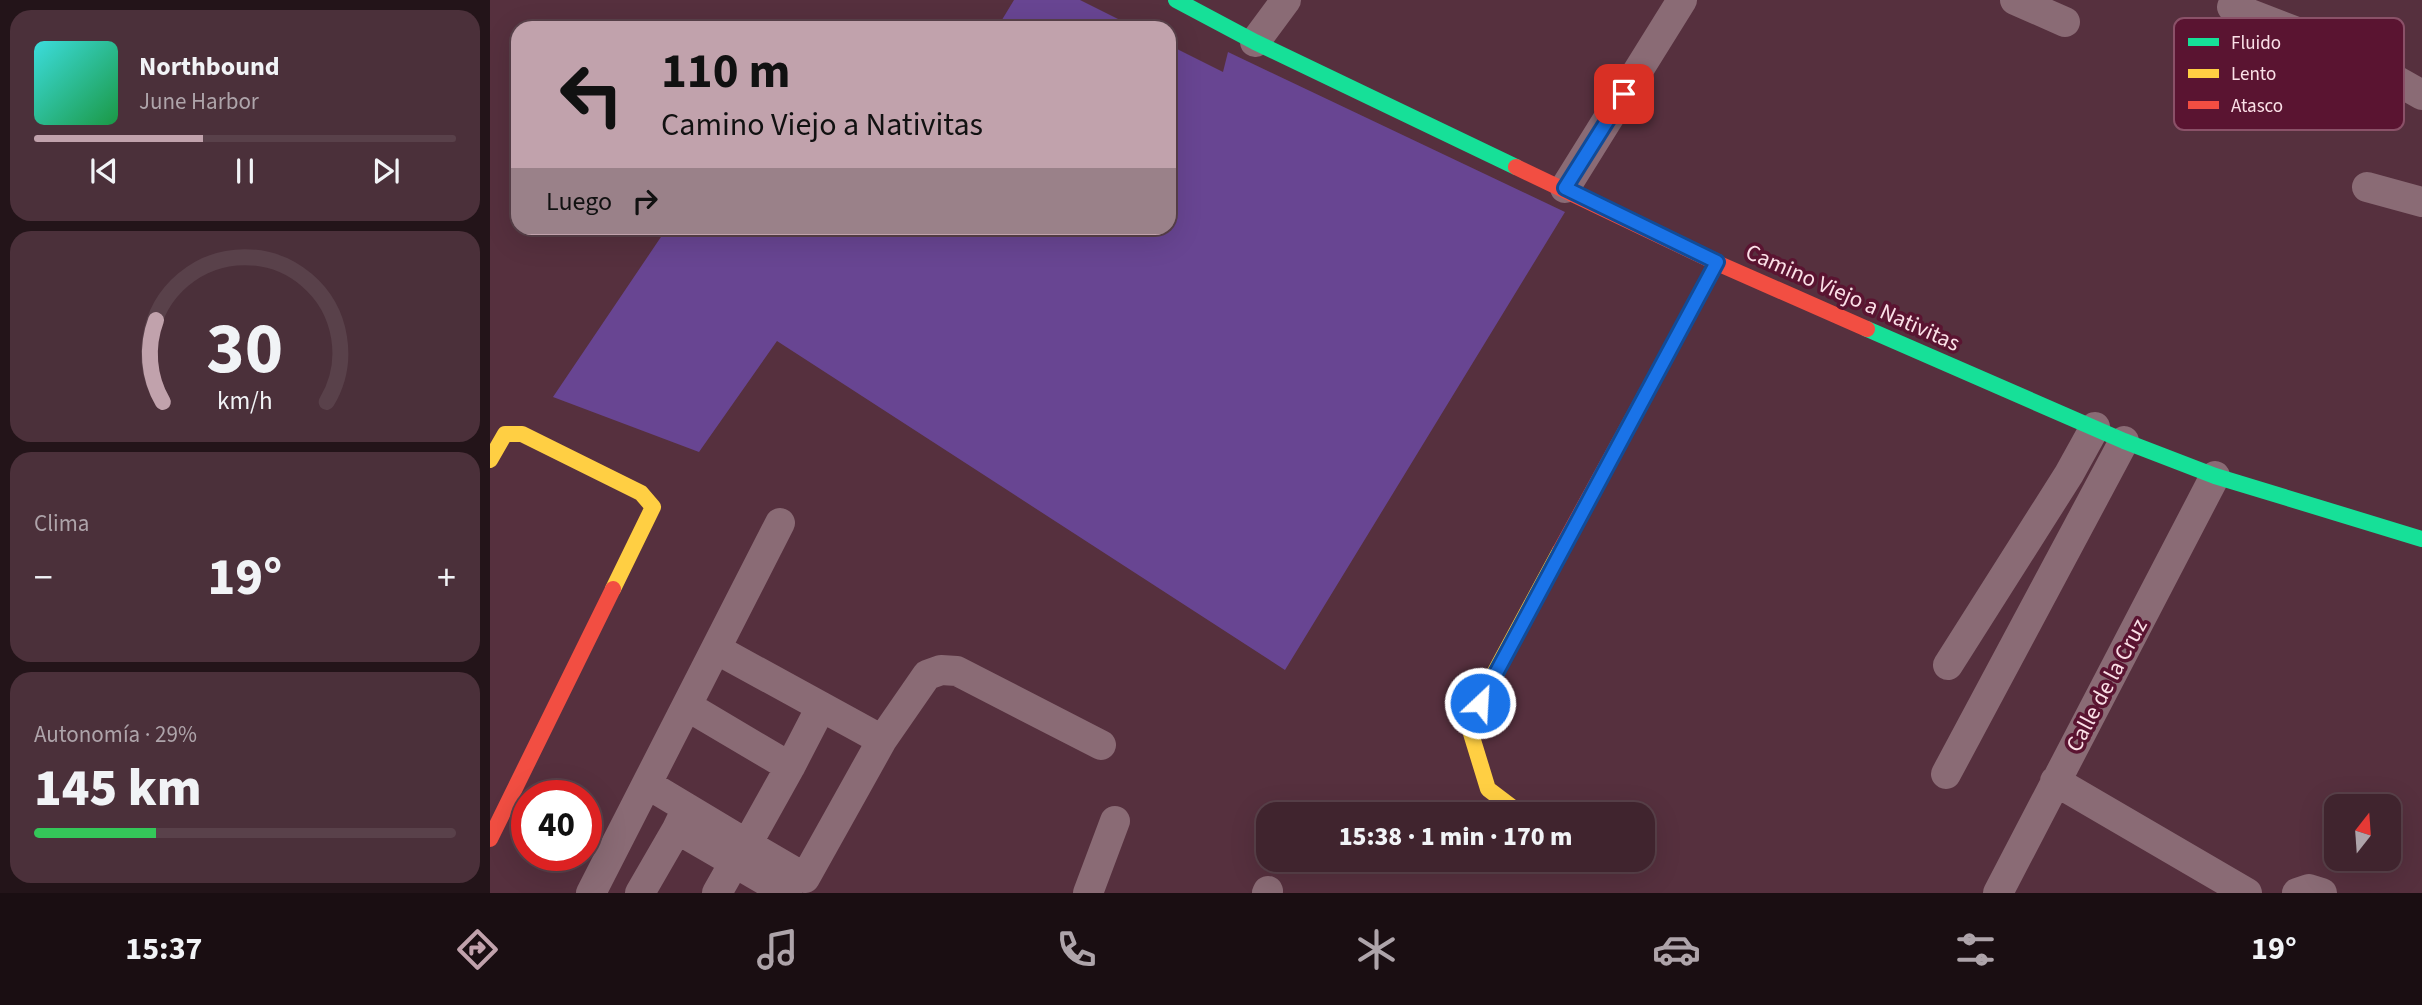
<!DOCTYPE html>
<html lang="es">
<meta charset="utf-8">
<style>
:root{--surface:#40242e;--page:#4b303a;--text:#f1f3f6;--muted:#aea4aa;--line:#59414a;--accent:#c1a2ac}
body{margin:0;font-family:"Source Sans 3",sans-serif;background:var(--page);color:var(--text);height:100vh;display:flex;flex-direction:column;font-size:26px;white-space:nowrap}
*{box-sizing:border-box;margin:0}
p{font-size:23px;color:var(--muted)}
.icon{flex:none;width:38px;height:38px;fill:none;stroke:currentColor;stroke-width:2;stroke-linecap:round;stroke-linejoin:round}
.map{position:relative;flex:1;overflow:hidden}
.side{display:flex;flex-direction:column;gap:10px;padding:10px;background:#231419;width:490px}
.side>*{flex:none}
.top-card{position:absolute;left:21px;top:21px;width:665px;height:214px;border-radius:21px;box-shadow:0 7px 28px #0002,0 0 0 2px var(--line);background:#c1a2ac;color:#111;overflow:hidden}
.needle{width:46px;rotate:17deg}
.buttons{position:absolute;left:1834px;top:794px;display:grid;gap:14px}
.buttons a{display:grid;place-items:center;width:77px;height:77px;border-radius:14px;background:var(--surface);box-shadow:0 7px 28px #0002,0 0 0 2px var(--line);font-size:35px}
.speed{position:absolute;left:21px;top:780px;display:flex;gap:14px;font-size:35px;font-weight:700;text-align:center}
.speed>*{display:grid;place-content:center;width:91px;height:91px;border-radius:50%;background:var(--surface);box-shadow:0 7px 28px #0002,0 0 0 2px var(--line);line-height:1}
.speed .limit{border:10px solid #d22;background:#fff;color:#111}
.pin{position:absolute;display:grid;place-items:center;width:60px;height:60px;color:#fff;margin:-30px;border-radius:14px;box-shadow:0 4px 10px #0006}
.me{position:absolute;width:77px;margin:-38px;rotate:25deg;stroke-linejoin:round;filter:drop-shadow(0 0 5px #0008)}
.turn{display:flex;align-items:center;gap:24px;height:147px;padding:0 35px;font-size:32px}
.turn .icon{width:91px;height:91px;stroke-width:2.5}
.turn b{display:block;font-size:49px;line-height:60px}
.then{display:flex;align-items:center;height:66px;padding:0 35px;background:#0003;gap:14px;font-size:26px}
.big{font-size:52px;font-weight:800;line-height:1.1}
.side .widget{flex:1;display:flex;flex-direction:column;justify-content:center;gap:10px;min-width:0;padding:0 24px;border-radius:21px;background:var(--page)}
.side .dial{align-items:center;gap:0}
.dial svg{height:182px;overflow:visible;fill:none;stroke:var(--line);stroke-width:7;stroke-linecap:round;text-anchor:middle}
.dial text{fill:var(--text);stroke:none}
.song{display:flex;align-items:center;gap:21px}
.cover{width:84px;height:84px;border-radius:10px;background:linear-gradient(135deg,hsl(180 70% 55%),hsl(140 70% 35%))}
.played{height:7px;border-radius:4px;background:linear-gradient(90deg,var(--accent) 40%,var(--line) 40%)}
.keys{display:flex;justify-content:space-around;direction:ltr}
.heat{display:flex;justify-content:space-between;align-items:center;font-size:38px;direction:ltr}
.charge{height:10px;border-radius:5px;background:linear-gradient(90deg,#34c759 29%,var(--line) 0)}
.trip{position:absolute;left:766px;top:802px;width:399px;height:70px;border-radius:21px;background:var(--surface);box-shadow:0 7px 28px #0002,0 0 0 2px var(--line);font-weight:800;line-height:70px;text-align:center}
.tab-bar{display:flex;height:112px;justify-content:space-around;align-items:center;background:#1a0e12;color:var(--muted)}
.tab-bar .icon{width:49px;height:49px}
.tab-bar .current{color:var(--accent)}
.tab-bar b{font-size:32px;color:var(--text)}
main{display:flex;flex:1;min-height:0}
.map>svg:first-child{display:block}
.green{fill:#684592}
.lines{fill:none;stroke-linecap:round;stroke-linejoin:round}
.street{stroke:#8a6b75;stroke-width:30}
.fast{stroke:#16e098;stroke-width:16}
.slow{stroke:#ffcf43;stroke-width:16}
.jam{stroke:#f24e42;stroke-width:16}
.route-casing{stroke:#114b97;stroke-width:18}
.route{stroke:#1a73e8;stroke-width:12}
.labels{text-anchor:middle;stroke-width:7;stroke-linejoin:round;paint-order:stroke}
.street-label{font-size:23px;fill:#fbe0e7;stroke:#5a1431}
.key{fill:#5a1431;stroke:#8a5168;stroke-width:2}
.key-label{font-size:19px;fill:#fbe0e7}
</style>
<main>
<section class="side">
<div class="widget">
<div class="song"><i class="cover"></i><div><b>Northbound</b><p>June Harbor</p></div></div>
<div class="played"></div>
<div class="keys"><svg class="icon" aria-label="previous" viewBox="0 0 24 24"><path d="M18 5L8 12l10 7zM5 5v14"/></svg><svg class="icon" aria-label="pause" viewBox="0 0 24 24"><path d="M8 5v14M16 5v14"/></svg><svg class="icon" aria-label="next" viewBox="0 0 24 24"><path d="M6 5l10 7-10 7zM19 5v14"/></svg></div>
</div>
<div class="widget dial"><svg viewBox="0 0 100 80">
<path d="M14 69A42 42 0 1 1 86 69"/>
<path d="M14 69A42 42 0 0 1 11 33" stroke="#c1a2ac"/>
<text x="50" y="56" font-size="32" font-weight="700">30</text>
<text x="50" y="72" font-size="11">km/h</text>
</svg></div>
<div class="widget"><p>Clima</p>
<div class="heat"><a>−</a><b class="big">19°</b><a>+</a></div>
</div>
<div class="widget"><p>Autonomía · 29%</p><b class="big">145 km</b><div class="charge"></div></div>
</section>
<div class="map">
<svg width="1932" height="893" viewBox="0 0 1932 893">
<rect width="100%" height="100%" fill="#56303e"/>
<path class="green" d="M524,0H590L646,28H507Z
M679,45L733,72L738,52L1075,212L795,670L287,341L209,452L63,397L177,228H679Z"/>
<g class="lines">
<path class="street" d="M1525,0L1575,22
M1742,7L1849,48L1932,95
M765,42L796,0
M1877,187L1932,202
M1075,188L1192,0
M226,649L392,740L437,675L451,670L467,671L611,745
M1458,665L1579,474L1605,427
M197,706L300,767L257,844L315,878L392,740
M300,767L331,707
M1456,774L1634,441
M1565,781L1757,893
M157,784L257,844
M197,808L187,829L297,893
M101,893L290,523
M150,893L187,829
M227,893L244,863
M598,893L625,821
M777,893L778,891
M1508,893L1725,476
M1807,893L1819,889L1832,893"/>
<path class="fast" d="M686,0L765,42L1026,167
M1377,329L1634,441L1725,476L1932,539"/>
<path class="slow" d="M0,460L15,434H32L151,493L163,507L123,589
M1031,814L998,789L979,727L1001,679L1070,551"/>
<path class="jam" d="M1026,167L1227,263L1377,329
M1070,551L1227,263
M0,839L123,589"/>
</g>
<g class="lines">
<defs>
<path id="route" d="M990,703L1227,262L1075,188L1134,94"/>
</defs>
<use href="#route" class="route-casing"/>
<use href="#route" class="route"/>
</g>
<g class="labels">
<g class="street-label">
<text transform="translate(1363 297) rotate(24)" y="8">Camino Viejo a Nativitas</text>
<text transform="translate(1616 685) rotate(-62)" y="8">Calle de la Cruz</text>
</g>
</g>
<rect x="1684" y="18" width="230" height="112" rx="10" class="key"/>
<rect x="1698" y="38" width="31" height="8" fill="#16e098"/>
<rect x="1698" y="69" width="31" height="9" fill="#ffcf43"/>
<rect x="1698" y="101" width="31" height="8" fill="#f24e42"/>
<g class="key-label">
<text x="1741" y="49">Fluido</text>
<text x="1741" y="80">Lento</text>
<text x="1741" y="112">Atasco</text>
</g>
</svg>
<div class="buttons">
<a><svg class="needle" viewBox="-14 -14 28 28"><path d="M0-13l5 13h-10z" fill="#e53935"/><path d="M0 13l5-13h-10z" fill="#aea4aa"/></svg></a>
</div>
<div class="speed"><div class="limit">40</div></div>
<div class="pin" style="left:1134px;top:94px;background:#d93025"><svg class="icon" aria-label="arrive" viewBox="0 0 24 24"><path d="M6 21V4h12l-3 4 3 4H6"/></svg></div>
<svg class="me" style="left:990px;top:703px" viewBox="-20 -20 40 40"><circle r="17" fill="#1a73e8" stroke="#fff" stroke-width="3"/><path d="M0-11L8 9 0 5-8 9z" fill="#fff"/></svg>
<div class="trip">15:38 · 1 min · 170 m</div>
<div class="top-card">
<div class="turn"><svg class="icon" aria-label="left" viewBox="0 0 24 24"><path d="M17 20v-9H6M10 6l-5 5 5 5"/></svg><div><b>110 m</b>Camino Viejo a Nativitas</div></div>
<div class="then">Luego<svg class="icon" aria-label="right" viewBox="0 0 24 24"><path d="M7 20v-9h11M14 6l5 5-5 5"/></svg></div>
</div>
</div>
</main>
<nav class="tab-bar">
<b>15:37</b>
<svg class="icon current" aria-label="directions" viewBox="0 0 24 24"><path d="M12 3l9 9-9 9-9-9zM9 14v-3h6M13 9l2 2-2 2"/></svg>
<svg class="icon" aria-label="music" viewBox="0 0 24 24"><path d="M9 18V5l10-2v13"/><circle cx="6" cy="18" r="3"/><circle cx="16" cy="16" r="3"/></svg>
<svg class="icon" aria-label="phone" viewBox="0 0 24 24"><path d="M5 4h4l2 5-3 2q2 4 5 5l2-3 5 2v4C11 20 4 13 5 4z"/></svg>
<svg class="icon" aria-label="climate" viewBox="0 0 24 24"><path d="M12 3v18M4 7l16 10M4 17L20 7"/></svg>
<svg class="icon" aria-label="car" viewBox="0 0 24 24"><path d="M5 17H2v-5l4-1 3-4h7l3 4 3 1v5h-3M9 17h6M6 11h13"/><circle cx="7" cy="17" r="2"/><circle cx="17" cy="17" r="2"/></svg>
<svg class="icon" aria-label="filters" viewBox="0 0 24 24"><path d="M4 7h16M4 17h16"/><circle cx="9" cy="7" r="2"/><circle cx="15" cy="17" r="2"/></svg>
<b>19°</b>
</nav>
